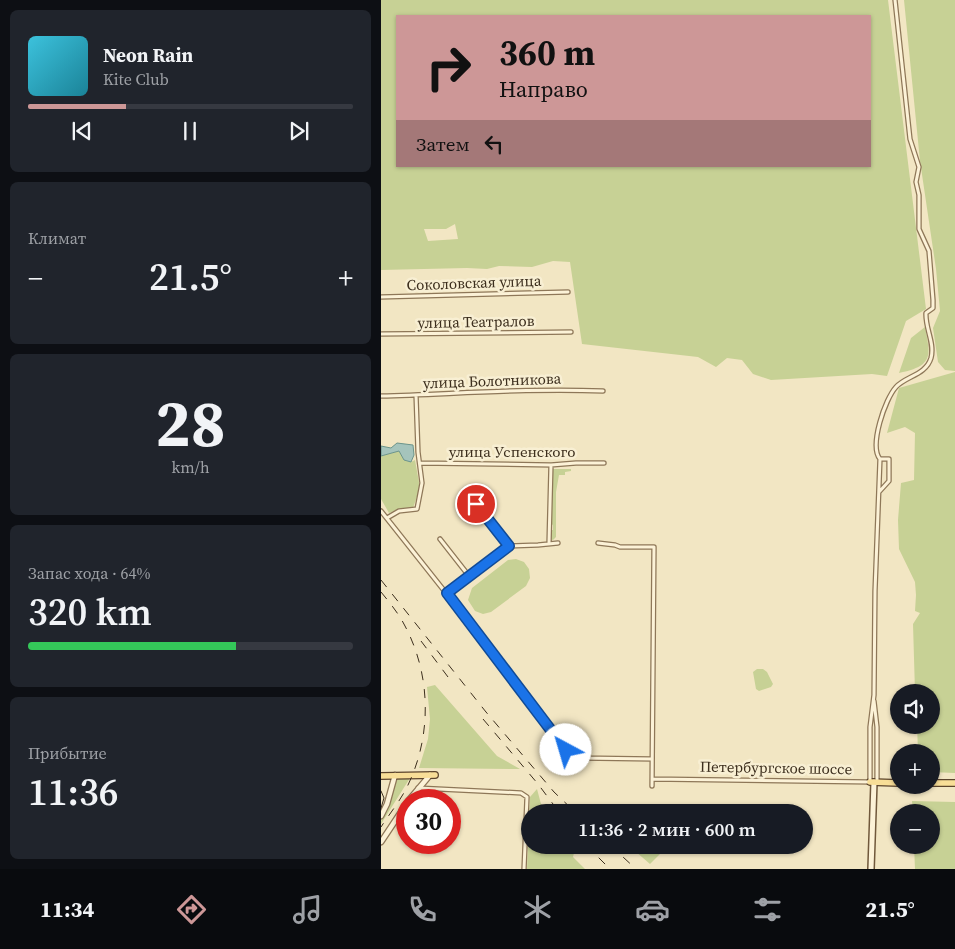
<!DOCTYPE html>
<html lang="ru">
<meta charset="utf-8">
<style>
:root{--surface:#171b24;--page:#20242c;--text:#f1f3f6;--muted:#9ea1a6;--line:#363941;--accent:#cd9797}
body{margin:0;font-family:"Source Serif 4",serif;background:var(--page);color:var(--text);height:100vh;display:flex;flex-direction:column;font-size:19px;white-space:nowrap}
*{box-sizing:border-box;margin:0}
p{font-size:16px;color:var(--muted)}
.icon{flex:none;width:28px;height:28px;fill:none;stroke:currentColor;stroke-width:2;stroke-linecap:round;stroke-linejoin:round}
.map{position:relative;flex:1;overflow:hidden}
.side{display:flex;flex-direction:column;gap:10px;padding:10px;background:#0d0f14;width:381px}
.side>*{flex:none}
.guide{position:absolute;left:15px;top:15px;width:475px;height:152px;border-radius:0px;box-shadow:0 1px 4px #0004;background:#cd9797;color:#111;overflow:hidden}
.tools{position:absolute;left:509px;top:684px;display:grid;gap:10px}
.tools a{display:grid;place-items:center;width:50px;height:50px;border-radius:50%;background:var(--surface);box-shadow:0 1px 4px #0004;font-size:25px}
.speed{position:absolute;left:15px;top:789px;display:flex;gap:10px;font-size:25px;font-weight:700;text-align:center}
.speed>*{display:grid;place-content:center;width:65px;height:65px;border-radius:50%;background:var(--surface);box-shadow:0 1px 4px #0004;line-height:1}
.speed .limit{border:8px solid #d22;background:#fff;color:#111}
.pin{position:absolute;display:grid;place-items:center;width:42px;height:42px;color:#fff;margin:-21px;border:2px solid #fff;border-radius:50%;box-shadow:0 1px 5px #0007}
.me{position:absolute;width:55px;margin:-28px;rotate:321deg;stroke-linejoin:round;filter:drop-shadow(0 0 4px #0008)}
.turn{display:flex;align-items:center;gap:18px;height:105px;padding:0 20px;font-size:22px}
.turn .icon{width:65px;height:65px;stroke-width:2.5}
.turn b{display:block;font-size:35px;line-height:42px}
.then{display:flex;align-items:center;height:48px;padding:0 20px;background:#0003;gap:10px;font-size:19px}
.big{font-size:38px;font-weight:600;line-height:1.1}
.side .tile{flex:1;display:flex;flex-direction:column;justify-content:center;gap:8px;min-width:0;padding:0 18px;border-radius:8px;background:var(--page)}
.side .dial{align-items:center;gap:0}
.dial b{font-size:65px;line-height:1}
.song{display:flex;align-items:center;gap:15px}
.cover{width:60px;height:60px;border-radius:8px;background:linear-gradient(135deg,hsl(190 70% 55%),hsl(190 70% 35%))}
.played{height:5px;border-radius:2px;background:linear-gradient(90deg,var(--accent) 30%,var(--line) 30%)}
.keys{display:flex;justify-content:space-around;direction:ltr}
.heat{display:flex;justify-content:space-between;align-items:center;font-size:28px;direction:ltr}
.charge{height:8px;border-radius:4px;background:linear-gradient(90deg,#34c759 64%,var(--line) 0)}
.trip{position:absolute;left:140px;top:804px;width:292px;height:50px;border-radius:25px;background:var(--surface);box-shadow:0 1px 4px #0004;font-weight:600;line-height:50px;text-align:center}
.tabs{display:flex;height:80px;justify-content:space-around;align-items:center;background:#090b0e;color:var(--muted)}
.tabs .icon{width:35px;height:35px}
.tabs .selected{color:var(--accent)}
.tabs b{font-size:22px;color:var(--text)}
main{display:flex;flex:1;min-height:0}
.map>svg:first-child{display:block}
.green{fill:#c7d195;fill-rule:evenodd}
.water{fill:#a5c4bc;stroke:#6b948b}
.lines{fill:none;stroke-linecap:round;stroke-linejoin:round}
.minor-casing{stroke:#8e7758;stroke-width:5.5}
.tertiary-casing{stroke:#8e7758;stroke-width:7}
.secondary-casing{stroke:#70583b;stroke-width:8}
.primary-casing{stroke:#5b442c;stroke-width:8}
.minor{stroke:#fcf2d7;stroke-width:3}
.tertiary{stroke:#fcf2d7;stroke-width:4.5}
.secondary{stroke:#fcf2d7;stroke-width:5}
.primary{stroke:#f8de97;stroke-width:5.5}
.tram{stroke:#3c2e1d;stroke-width:1}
.rail{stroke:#3c2e1d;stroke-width:1;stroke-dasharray:9 9;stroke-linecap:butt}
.route-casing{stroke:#114b97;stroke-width:12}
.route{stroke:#1a73e8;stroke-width:9}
.labels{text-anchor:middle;stroke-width:5;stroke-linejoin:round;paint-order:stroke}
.street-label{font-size:15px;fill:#3c2e1d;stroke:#f8efd3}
</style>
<main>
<section class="side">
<div class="tile">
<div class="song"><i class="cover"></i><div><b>Neon Rain</b><p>Kite Club</p></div></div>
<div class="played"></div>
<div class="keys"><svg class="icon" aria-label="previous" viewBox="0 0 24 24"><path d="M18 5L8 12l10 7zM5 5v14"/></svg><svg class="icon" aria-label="pause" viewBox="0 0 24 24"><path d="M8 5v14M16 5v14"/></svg><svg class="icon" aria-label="next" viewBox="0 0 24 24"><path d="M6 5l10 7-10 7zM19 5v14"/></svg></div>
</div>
<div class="tile"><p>Климат</p>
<div class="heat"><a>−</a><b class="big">21.5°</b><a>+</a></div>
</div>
<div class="tile dial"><b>28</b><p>km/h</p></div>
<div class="tile"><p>Запас хода · 64%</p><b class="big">320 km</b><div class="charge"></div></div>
<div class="tile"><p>Прибытие</p><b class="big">11:36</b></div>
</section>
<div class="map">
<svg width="574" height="869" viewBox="0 0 574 869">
<rect width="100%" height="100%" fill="#f2e6c3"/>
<path class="green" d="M0,0H507L545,309L525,321L506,376L491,374L390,380L372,374L361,360L346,358L335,367L317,357L201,344L189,262L172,261L151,267L118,266L106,269L86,268L0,270ZM16,16H489V166H16ZM74,224L77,239L47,241L43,229H65Z
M523,0H574V371L564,370L557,362L552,328L559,311L555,269L539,161Z
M544,327C550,357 552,366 518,373L530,338Z
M574,372V773L550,772V752H537L536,725H550V692H534L532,624L539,613L534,611L535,595L534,582L518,549L517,520L520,483L533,480L534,433L524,427L506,433L518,388Z
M18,451L23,460L30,462L34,460L39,488L32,508H20L8,513L0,499V456Z
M171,469H190V471L184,472V475H178L175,492V537L172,540L169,539L170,530H172V525L170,524Z
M135,559L143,562L148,569L149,578L145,586L110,612L102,614L94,611L87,600L91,588L127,560Z
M376,669H382L386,672L392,684L390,687L378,691L375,689L372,672Z
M54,685L116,756L139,769L38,768L47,739L49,719L46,687Z
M19,778H29L0,824C0,817 12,790 15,781Z
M156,789L160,804L170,812H149V845H195L192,857L204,869H146L149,797Z
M531,801L574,802V869H534L533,845H550V812H532Z
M247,845H285V848L269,864Z"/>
<path class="water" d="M16,443L32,445L33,455L30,462L23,460L18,451L0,456V446L10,448Z"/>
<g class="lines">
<defs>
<path id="minor" d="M0,297L187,292
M0,334L190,332
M0,396C74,394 148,388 222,391
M499,459C488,446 504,399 515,387C525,376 545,375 550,358C554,343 544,328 545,313L552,308V300L548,251L538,229V195L535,182L538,167L529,139L514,0
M39,463L170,465L195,463H223
M95,504L128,546
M0,511L65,593L186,752L192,756L201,758L271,759
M6,518L18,511L36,509L41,483L37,452L35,395
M59,539L88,576
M168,543L170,465
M217,543L234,545L239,547H273L271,786
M65,593L128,546L157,545L177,543
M493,701L496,727V782
M271,779L489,782V727L493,695L494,591L499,459H508V481L498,492
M37,788L140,793L146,797L143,869"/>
<path id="tertiary" d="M28,800L49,775
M0,816L6,804L14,775
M0,842L26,803"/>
<path id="secondary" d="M490,869L493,782"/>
<path id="primary" d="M0,776L54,775
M489,782L518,783
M550,783H574"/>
</defs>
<use href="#minor" class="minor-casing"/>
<use href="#tertiary" class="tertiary-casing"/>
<use href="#secondary" class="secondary-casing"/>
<use href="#primary" class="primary-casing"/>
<use href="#minor" class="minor"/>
<use href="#tertiary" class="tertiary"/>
<use href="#secondary" class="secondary"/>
<use href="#primary" class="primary"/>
<path class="tram" d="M0,791L3,798L0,808"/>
<path class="rail" d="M0,580L105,712L173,792L194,812
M0,592C9,603 18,614 24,626C50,675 51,735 27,785C20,800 9,813 0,827
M40,641L67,677
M102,719L157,784L178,812
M205,845L229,869
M229,845L255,869"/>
</g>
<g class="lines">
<defs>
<path id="route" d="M95,504L128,546L66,593L185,750"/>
</defs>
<use href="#route" class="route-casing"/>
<use href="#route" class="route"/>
</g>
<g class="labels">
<g class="street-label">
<text transform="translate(93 283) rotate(-2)" y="5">Соколовская улица</text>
<text transform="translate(95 322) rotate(-1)" y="5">улица Театралов</text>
<text transform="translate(111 381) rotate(-2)" y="5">улица Болотникова</text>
<text x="131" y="457">улица Успенского</text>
<text transform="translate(395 768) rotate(1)" y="5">Петербургское шоссе</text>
</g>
</g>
</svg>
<div class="tools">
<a><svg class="icon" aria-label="sound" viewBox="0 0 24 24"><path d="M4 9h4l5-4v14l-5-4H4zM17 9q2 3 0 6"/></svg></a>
<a>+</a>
<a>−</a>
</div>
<div class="speed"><div class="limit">30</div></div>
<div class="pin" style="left:95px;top:504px;background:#d93025"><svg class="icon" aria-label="arrive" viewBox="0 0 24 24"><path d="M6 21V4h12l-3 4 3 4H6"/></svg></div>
<svg class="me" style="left:185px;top:750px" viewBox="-20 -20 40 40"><circle r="19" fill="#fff"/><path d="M0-13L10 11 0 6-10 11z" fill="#1a73e8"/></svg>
<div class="trip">11:36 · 2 мин · 600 m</div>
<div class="guide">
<div class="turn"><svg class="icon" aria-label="right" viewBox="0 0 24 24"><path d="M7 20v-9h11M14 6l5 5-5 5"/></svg><div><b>360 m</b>Направо</div></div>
<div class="then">Затем<svg class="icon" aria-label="left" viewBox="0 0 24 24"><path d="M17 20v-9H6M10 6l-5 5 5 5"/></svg></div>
</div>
</div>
</main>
<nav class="tabs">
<b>11:34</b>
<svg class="icon selected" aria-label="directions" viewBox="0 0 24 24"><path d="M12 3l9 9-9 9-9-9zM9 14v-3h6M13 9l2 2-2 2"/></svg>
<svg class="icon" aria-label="music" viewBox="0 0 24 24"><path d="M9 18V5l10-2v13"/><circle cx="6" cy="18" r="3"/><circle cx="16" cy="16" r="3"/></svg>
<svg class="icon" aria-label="phone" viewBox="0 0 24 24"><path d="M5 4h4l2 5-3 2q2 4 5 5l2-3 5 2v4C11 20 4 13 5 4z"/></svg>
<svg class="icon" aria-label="climate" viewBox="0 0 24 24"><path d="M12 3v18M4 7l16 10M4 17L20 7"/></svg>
<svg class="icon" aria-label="car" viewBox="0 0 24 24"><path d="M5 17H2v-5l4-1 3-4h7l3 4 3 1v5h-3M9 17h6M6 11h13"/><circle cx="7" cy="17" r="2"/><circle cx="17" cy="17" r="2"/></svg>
<svg class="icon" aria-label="filters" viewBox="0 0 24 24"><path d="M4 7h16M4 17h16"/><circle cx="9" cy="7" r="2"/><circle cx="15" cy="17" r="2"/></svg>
<b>21.5°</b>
</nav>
